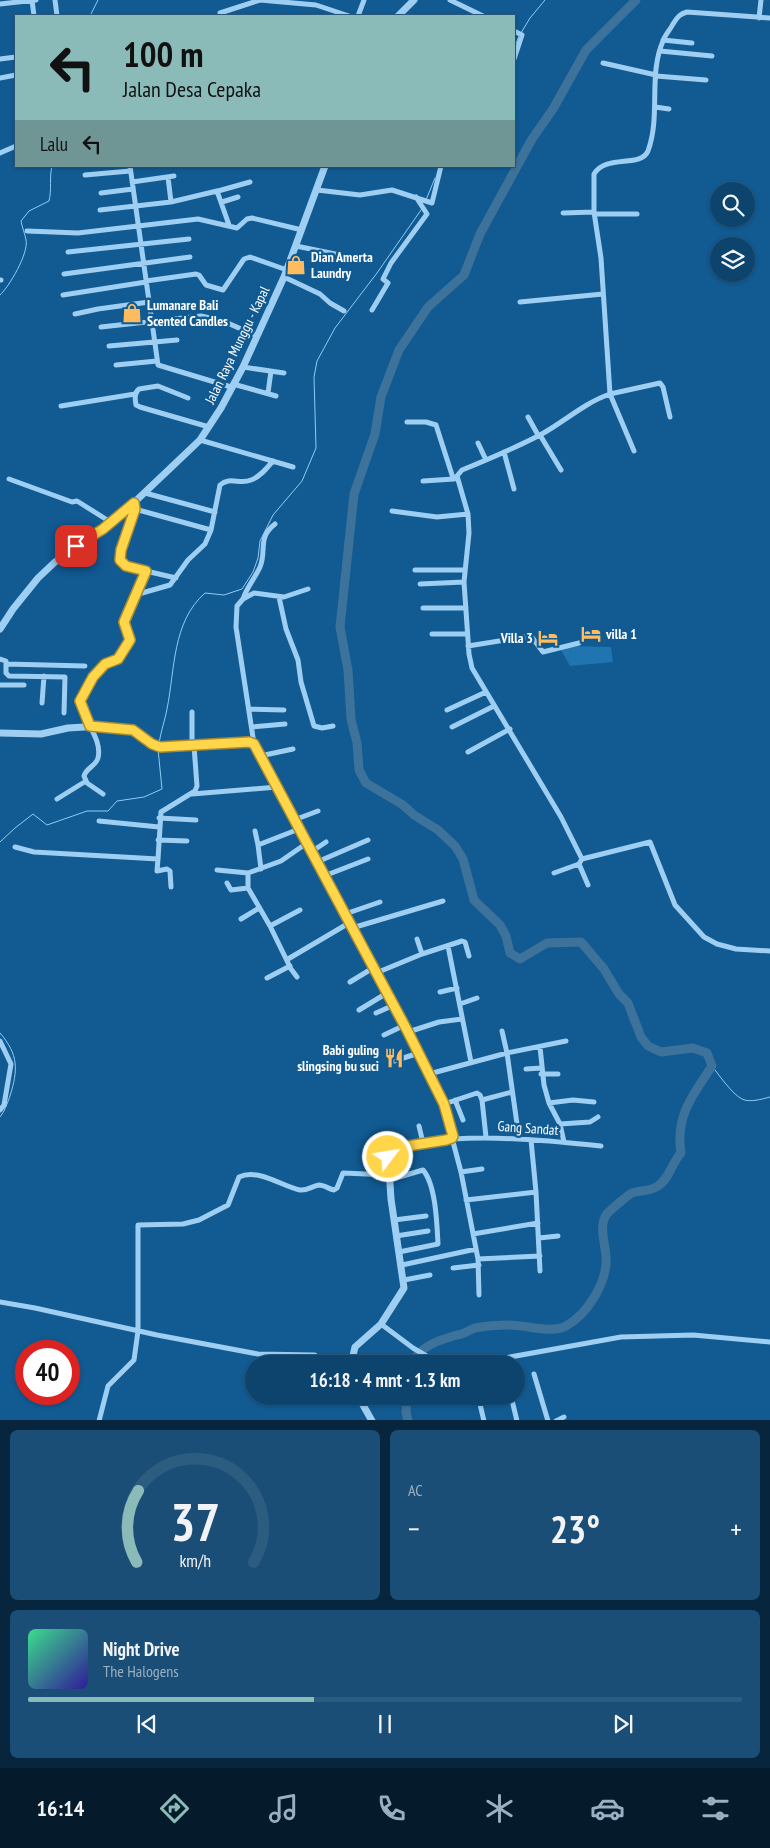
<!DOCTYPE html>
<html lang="id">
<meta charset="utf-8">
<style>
:root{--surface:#0d446e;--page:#1b4e76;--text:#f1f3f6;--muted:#9ab0c2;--line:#2d5c81;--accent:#8bbbb9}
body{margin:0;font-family:"PT Sans Narrow",sans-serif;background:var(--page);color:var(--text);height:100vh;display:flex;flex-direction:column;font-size:19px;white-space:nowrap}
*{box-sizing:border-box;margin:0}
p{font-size:16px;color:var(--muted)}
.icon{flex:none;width:28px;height:28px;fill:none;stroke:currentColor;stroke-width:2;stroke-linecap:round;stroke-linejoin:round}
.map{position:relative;height:1420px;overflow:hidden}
.drawer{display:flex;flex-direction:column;gap:10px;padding:10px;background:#07253c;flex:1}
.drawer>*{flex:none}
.top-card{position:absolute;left:15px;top:15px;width:500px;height:152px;border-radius:0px;box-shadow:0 1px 4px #0004,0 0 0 1px var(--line);background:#8bbbb9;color:#111;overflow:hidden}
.fabs{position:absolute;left:710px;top:182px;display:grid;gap:10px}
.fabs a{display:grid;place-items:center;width:45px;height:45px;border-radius:50%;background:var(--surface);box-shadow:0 1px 4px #0004,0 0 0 1px var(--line);font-size:25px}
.speed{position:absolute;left:15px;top:1340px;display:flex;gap:10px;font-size:25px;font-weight:700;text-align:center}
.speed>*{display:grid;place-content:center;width:65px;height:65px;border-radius:50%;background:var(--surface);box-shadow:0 1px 4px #0004,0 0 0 1px var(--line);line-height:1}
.speed .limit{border:8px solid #d22;background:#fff;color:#111}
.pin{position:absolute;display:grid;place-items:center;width:42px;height:42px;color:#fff;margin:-21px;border-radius:10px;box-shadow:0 2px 8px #0006}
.me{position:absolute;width:55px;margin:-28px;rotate:59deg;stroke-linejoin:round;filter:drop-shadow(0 0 4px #0008)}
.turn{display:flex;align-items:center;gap:18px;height:105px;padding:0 25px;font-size:22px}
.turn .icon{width:65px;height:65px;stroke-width:2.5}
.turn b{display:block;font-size:35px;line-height:42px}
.then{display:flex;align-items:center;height:48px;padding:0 25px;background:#0003;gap:10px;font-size:19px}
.big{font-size:38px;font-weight:800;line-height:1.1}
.drawer .card{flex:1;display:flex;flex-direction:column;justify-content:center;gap:8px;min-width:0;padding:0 18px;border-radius:8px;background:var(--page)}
.drawer .dial{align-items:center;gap:0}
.dial svg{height:130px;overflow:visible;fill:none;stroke:var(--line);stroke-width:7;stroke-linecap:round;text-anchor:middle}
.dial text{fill:var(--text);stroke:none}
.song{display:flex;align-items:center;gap:15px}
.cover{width:60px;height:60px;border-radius:8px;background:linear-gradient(135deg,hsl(150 70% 55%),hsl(250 70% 35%))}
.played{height:5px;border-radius:2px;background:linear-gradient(90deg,var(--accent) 40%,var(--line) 40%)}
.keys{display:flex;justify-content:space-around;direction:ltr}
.heat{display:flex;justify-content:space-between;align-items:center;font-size:28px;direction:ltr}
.drawer .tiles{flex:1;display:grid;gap:10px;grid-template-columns:1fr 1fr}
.card:last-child{grid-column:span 2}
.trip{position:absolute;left:245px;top:1355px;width:280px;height:50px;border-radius:25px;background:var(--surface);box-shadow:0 1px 4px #0004,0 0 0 1px var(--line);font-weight:800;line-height:50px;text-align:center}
.tabs{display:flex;height:80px;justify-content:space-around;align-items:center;background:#051b2c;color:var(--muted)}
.tabs .icon{width:35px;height:35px}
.tabs .current{color:var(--accent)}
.tabs b{font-size:22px;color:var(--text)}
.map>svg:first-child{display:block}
.green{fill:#2074b0}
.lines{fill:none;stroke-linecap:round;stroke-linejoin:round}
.stream{stroke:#8fccf6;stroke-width:1}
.river{stroke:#3d729b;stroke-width:9}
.minor{stroke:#9ecff3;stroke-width:5}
.tertiary{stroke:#9ecff3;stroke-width:7}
.route-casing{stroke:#a68a30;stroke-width:12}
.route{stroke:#ffd54a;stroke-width:9}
.labels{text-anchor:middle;stroke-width:5;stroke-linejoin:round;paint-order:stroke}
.poi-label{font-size:14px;font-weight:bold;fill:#fff;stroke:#115a92;text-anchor:start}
.street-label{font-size:14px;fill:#fff;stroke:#115a92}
</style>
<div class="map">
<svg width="770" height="1421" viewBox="0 0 770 1421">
<rect width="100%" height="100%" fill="#115a92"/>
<path class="green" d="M565,646L611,647L613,662L570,666L561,650Z"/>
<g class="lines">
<path class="stream" d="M90,16L98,0
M521,33L530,18L545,0
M514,49L519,36
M426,200L435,178
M0,295C9,287 29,253 26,240C25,234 22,227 21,221L29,211L49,201C52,189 49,178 52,166
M159,743C161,731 165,720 167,709C175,670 172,622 205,593L224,595L242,589L253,572L258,558L260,541L273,515L302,481L316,448L314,377L317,361L335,328L377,273L421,210
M0,842L15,828L33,814L47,825L87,811H108L117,801L144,797L162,789L158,749
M0,1033C19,1055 18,1070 10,1096C7,1104 5,1111 0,1117
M712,1066C719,1075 732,1094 742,1099C750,1103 762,1099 770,1097"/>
<path class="river" d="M411,1364C420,1346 439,1340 457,1335C464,1334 469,1330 475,1328C485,1326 499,1325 509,1325C526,1325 551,1334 566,1326C588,1314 608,1281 606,1256C605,1244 599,1226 606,1215C609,1211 628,1195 632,1193C641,1190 649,1192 658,1186C670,1178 671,1164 681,1153C675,1116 693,1095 712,1066L707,1053L693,1048L661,1052L648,1046L641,1037L628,1003L619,994L604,969L581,942L547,943L520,959L510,953L506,936L500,925L474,900L463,859L455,846L438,830L414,815L403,805L366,783L359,770L357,743L351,719L348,670L340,627L354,494L375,434L381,397L399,350L428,307L464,275L480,234L532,139L553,109L586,50L636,0
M407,1396L406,1412L408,1421"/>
<path class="minor" d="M32,0L34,16
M55,0L57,16
M450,0L483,16
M0,4L36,0
M220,13L260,0L316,5L349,16
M358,16L364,0
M759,18L761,0
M514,31L522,35L514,59
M663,40L692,43
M660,51L712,56
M0,59L16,57
M603,63L656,75
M656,76L706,80
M0,78L16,75
M655,107L669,109
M0,153L16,146
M130,166L158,365L231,387
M85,175L130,171
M168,177L171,202
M132,182L174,176
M317,190L360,195L392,190L432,203L441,166
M218,191L250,182
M101,193L133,189
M222,202L238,197
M100,210L171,202L217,191L229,225
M563,213L594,212
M595,214H637
M27,231L78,233L198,219L237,228L247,219L252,218L302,230
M296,246L345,256
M68,252L189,239
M64,274L190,257
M284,277L320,294L330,303L344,311
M0,280H1
M146,281L196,274L199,275L206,285L223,290L244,259L250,257L287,270
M63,295L146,282
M520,302L603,294
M372,310L388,283L383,279L391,263L427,214L416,197
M75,314L98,309L149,302
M101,327L201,316L223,321L257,336
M109,346L177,340
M116,365L157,361
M243,367L284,373
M233,384L276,396
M268,393L271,371
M188,398L158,386L139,389C134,393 135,399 136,405L140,407L209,427
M61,406L135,394
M528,417L538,435
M407,422H426L436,425L453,478
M540,435L561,470
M200,440L293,467
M478,443L486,460
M634,451L610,394L660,383L663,387L670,417
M504,452L514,489
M9,479L72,502L77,501L112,523
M423,481L454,479
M145,493L215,512
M134,503L135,509L121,550V560L126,566L133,568L176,578
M135,509L211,530
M392,511L437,517L468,514
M415,570H465
M420,584L464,582
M135,595L170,585L188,560L205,544L211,530L220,485C230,476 240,485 251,480C260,477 267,468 273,461
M279,597L286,629L298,660L301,682L314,726L322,728L333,726
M243,599C247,587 255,578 260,567C267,550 257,538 275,524
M423,608H466
M432,634H467
M468,646L531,636L543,652L579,643
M0,659L6,661V673L9,676L65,677L64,713
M6,664L85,666
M0,685H24
M42,703L44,676
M249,709L284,710
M447,710L486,692
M192,712V746
M252,727L285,724
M452,727L494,706
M254,744L236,627L237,606L243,599L254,593L284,597L308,589
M468,752L510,729
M260,756L293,749
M103,794L87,783L84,776C86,768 96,766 98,758C103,738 81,719 80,701L93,677L105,664L118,659L130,640L124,622L146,571
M192,794L277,787
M57,799L86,781
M159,818L196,820
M294,820L318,811
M99,821L159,827
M255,831L258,845
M158,840L187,841
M15,847L34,852L158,859L161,812L195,791L197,786L194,746
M311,852L326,842
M158,859L157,871L167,869L170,871L171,887
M582,859L650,842L675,905L704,937L717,944L736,949L770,951
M317,862L368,840
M261,869L258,845L299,829
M217,870L248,873L281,861L307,843
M248,873V888L270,926L291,969L297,977
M554,873L579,864
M324,876L368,859
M227,883L231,890L248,888
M588,885L579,864L582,859L561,817L472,668L469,654L464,582L469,533L468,514L457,476L462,470C489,459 515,448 540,435C564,422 584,403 610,394L601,258L594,212V174C606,154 641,168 648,151C661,116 648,75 663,41C665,35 670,30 673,24C677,18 679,14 687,12L770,18
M345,914L380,902
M241,919L259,908
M270,926L300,910
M352,928L443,901
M417,939L422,954
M448,946L471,1062
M288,959L349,923
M376,973L422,954L462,941L465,942L469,956
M267,978L290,966
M350,982L373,968
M440,992L457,988
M460,1004L477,998
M359,1010L387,993
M376,1013L394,1005
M502,1031L507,1053L519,1138
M408,1032L439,1022L462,1019
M384,1035L405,1025
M0,1041L11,1064L4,1105L0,1110
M540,1047L544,1085L549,1103L560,1124L564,1142
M394,1061L419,1053
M526,1069L541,1068
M429,1074L507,1053L566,1041
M541,1074H558
M455,1100L463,1120
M549,1103L573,1100L594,1102
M444,1104L477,1093L480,1095L482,1100
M560,1124L590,1122L598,1117
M419,1126L423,1143
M486,1137L482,1100L512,1092
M452,1138L461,1172L478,1259L479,1295
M453,1139C503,1136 552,1141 601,1146
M531,1140L536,1192L540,1271
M461,1172L482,1169
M389,1180L423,1170C436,1185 437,1225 438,1244L399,1252
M466,1200L536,1192
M394,1220L426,1216
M473,1234L538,1223
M396,1236L428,1231
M539,1238L558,1236
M478,1259L540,1256
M402,1265L476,1249
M453,1268L479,1265
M404,1280L430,1275
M0,1302L35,1308L157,1335L258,1354L315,1355
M381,1324L413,1348L440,1364
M499,1359L621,1337L693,1335L770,1342
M459,1364L499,1359L501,1364
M534,1374L548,1421
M478,1396L484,1421
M511,1396L517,1421
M99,1421L108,1386L134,1360L138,1331V1225L183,1224L199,1220L228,1205L239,1177C258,1168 281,1186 300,1190C307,1191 312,1186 319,1185C324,1185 329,1189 334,1190L337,1188L343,1173L389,1175
M556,1421L564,1417"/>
<path class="tertiary" d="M398,16L414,0
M0,629L13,609L38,578L55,562L122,514L200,440L221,408L243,367L284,277L325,166
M0,733L41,734L68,728L101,726L133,730L152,744L160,747L249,742L254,744L408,1032L444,1104L453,1133L452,1138L450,1139L395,1148L388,1153L391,1199L404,1288L381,1324L355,1347L351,1364
M358,1396L372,1421"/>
</g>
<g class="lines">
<defs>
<path id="route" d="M76,546L103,529L134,503L135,509L121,550L120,560L126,566L146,571L124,622L130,640L118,659L105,664L93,677L80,701L90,726L133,730L152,744L160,747L249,742L254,744L408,1032L444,1104L453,1136L452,1138L446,1140L395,1148L390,1150L388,1157"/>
</defs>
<use href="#route" class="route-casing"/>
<use href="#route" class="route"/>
</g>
<defs>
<symbol id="shop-bare" viewBox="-9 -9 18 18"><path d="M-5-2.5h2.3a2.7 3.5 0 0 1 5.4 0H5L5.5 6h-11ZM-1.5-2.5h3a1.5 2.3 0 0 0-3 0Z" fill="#ffbc5f" stroke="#115a92" stroke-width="2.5" paint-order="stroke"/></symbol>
<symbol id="hotel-bare" viewBox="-9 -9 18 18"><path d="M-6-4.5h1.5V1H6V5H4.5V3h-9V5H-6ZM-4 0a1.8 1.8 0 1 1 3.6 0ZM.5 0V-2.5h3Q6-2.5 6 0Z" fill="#ffbc5f" stroke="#115a92" stroke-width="2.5" paint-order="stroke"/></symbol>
<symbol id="restaurant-bare" viewBox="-9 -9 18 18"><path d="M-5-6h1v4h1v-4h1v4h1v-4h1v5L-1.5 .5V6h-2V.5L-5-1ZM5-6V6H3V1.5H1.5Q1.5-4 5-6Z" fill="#ffbc5f" stroke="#115a92" stroke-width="2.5" paint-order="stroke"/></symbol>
</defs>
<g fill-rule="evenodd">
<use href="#shop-bare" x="282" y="251" width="28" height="28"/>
<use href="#shop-bare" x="118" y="299" width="28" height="28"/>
<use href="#hotel-bare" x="577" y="620" width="28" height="28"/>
<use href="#hotel-bare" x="534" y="624" width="28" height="28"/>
<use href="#restaurant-bare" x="380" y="1044" width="28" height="28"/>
</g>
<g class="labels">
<g class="poi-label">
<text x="311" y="262">Dian Amerta<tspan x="311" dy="16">Laundry</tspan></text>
<text x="147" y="310">Lumanare Bali<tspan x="147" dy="16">Scented Candles</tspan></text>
<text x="606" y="639">villa 1</text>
<text x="533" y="643" text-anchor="end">Villa 3</text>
<text x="379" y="1055" text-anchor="end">Babi guling<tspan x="379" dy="16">slingsing bu suci</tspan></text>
</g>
<g class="street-label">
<text transform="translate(237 345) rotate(-64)" y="5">Jalan Raya Munggu - Kapal</text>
<text transform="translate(528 1128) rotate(4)" y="5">Gang Sandat</text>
</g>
</g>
</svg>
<div class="fabs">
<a><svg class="icon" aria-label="search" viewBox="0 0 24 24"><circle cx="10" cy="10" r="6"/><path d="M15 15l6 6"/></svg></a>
<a><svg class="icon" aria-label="layers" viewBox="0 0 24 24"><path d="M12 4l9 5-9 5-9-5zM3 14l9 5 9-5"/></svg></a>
</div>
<div class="speed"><div class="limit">40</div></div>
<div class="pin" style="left:76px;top:546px;background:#d93025"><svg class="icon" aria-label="arrive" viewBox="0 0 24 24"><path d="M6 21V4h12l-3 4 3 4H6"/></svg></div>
<svg class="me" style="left:388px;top:1157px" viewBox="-20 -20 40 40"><circle r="17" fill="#ffd54a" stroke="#fff" stroke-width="3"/><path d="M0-11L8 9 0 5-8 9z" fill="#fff"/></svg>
<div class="trip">16:18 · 4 mnt · 1.3 km</div>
<div class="top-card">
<div class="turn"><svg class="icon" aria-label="left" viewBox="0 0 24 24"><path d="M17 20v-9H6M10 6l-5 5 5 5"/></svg><div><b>100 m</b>Jalan Desa Cepaka</div></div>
<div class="then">Lalu<svg class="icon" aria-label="left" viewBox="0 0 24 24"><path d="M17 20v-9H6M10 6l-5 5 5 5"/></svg></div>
</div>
</div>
<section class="drawer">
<div class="tiles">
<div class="card dial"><svg viewBox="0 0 100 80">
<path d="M14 69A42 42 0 1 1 86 69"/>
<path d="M14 69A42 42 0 0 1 15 25" stroke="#8bbbb9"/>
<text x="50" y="56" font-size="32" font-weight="700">37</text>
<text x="50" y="72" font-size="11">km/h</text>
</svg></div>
<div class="card"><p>AC</p>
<div class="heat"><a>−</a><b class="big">23°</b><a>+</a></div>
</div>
<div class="card">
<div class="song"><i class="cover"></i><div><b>Night Drive</b><p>The Halogens</p></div></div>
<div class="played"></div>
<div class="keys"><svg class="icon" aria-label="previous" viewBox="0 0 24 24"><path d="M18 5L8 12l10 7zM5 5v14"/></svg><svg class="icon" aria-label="pause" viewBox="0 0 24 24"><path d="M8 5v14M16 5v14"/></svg><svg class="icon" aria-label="next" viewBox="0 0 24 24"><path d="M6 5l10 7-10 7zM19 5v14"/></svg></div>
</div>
</div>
</section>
<nav class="tabs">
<b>16:14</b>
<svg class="icon current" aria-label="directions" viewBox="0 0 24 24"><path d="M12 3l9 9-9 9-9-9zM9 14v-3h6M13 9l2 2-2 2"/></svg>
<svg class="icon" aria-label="music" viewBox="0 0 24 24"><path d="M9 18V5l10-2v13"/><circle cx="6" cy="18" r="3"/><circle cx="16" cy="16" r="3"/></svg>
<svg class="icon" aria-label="phone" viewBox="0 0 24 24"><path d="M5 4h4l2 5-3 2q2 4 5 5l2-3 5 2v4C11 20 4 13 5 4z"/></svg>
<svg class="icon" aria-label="climate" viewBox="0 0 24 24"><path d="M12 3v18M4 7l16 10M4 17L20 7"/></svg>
<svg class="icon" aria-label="car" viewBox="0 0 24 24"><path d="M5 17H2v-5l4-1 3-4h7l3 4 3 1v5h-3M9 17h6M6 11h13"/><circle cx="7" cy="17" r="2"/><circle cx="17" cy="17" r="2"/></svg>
<svg class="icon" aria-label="filters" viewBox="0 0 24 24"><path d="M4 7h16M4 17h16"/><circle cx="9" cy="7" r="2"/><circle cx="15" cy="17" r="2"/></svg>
</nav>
